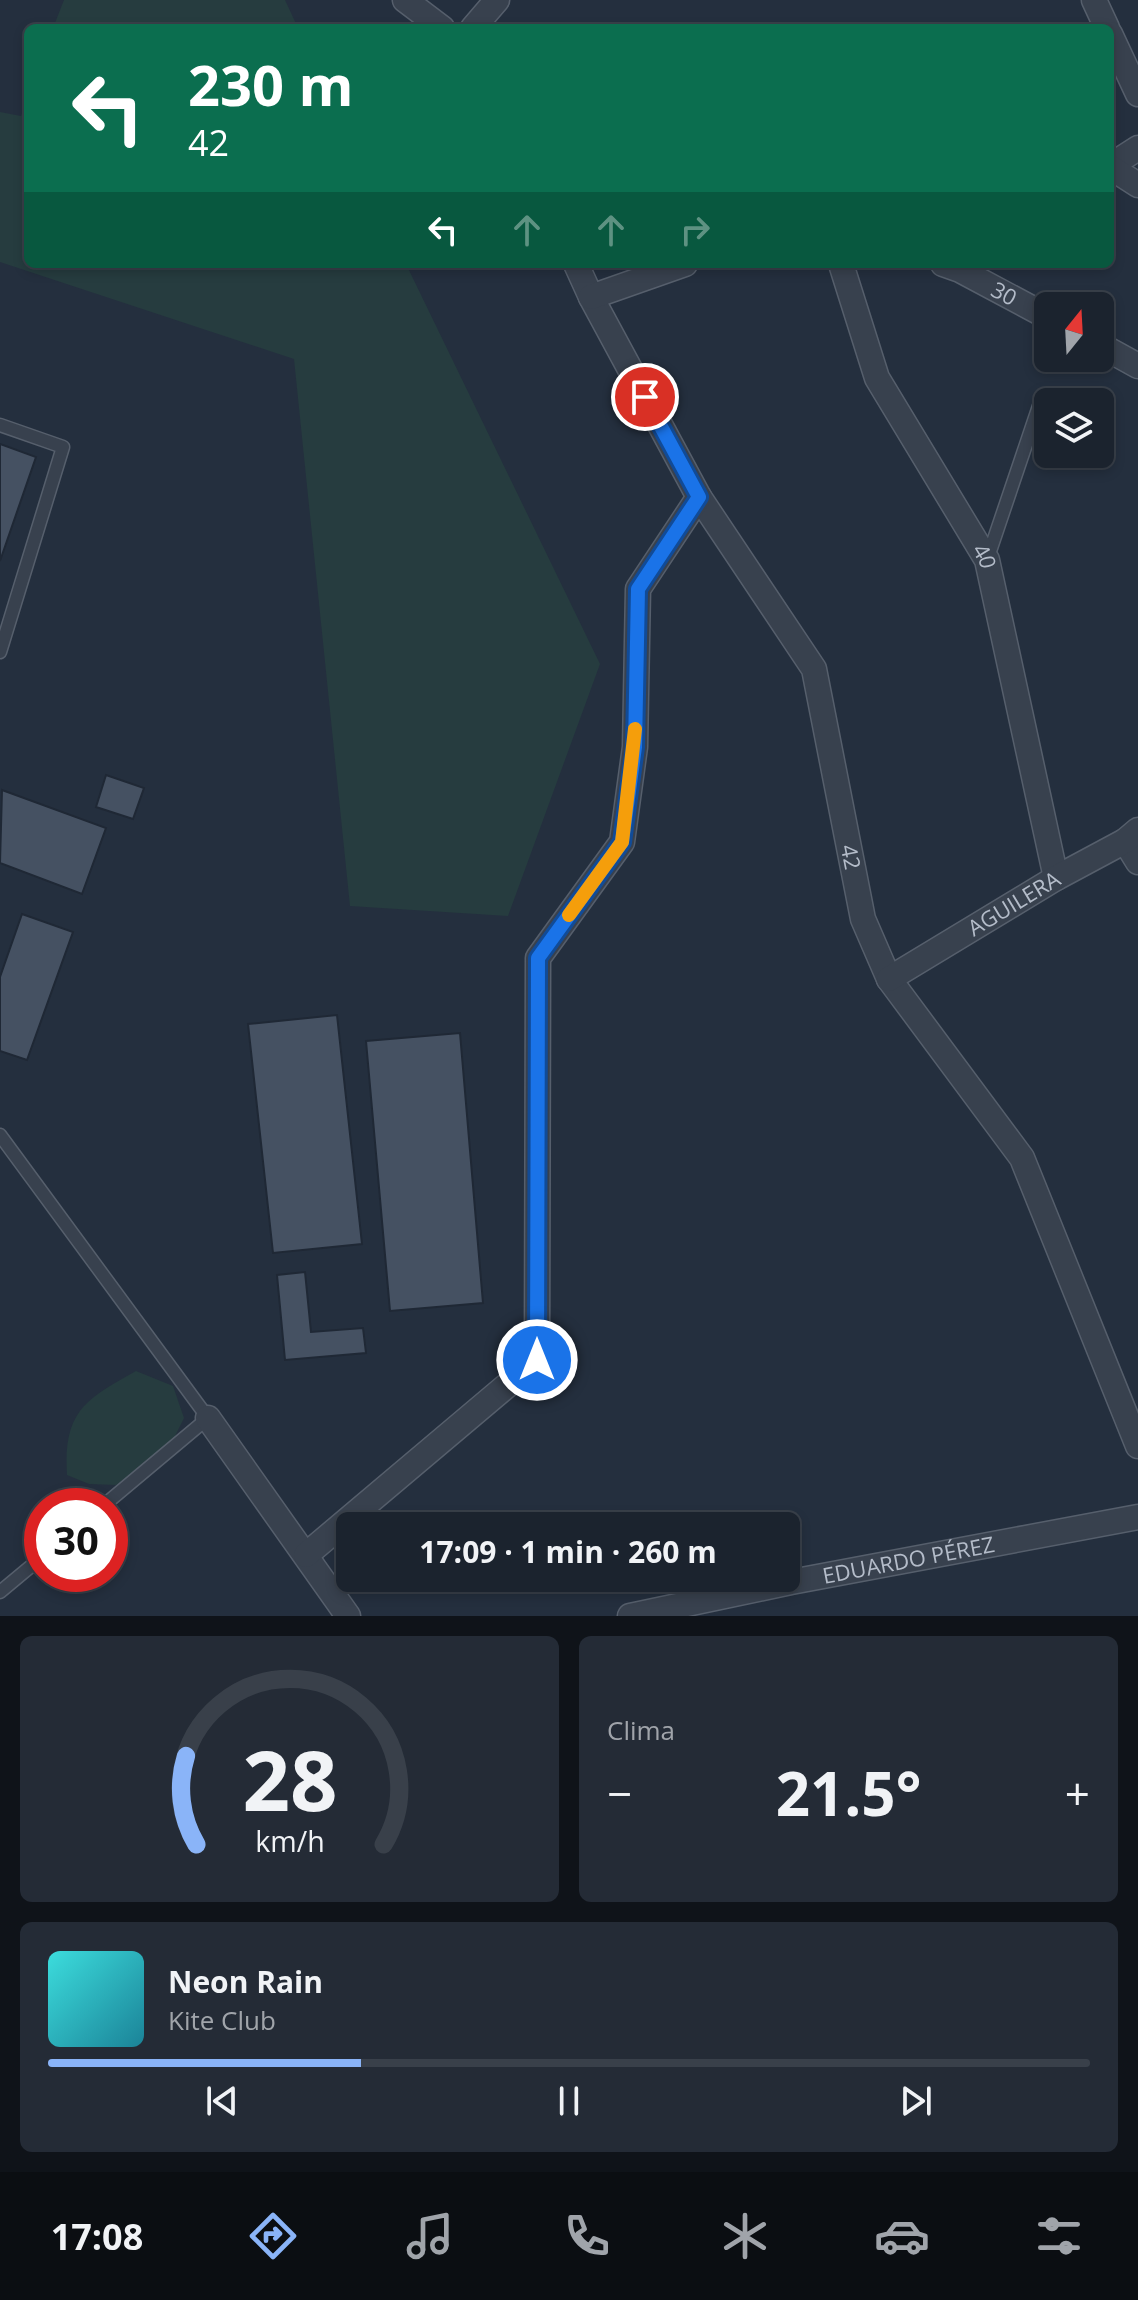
<!DOCTYPE html>
<html lang="es">
<meta charset="utf-8">
<style>
:root{--surface:#1b232e;--page:#242b36;--text:#f1f3f6;--muted:#a0a4aa;--line:#39404a;--accent:#8ab4f8}
body{margin:0;font-family:"Open Sans",sans-serif;background:var(--page);color:var(--text);height:100vh;display:flex;flex-direction:column;font-size:30px;white-space:nowrap}
*{box-sizing:border-box;margin:0}
p{font-size:26px;color:var(--muted)}
.icon{flex:none;width:44px;height:44px;fill:none;stroke:currentColor;stroke-width:2;stroke-linecap:round;stroke-linejoin:round}
.map{position:relative;height:1616px;overflow:hidden}
.drawer{display:flex;flex-direction:column;gap:20px;padding:20px;background:#0f1319;flex:1}
.drawer>*{flex:none}
.banner{position:absolute;left:24px;top:24px;width:1090px;height:244px;border-radius:12px;box-shadow:0 4px 12px #0003,0 0 0 2px var(--line);background:#0b6e4f;color:#fff;overflow:hidden}
.needle{width:52px;rotate:18deg}
.fabs{position:absolute;left:1034px;top:292px;display:grid;gap:16px}
.fabs a{display:grid;place-items:center;width:80px;height:80px;border-radius:12px;background:var(--surface);box-shadow:0 4px 12px #0003,0 0 0 2px var(--line);font-size:40px}
.speed{position:absolute;left:24px;top:1488px;display:flex;gap:16px;font-size:40px;font-weight:700;text-align:center}
.speed>*{display:grid;place-content:center;width:104px;height:104px;border-radius:50%;background:var(--surface);box-shadow:0 4px 12px #0003,0 0 0 2px var(--line);line-height:1}
.speed .limit{border:12px solid #d22;background:#fff;color:#111}
.pin{position:absolute;display:grid;place-items:center;width:68px;height:68px;color:#fff;margin:-34px;border:4px solid #fff;border-radius:50%;box-shadow:0 2px 8px #0007}
.me{position:absolute;width:88px;margin:-44px;rotate:0deg;stroke-linejoin:round;filter:drop-shadow(0 0 6px #0008)}
.turn{display:flex;align-items:center;gap:28px;height:168px;padding:0 32px;font-size:36px}
.turn .icon{width:104px;height:104px;stroke-width:2.5}
.turn b{display:block;font-size:56px;line-height:68px}
.lanes{display:flex;align-items:center;height:76px;padding:0 32px;background:#0003;justify-content:center;gap:40px;direction:ltr}
.lanes .off{opacity:.35}
.big{font-size:60px;font-weight:700;line-height:1.1}
.drawer .widget{flex:1;display:flex;flex-direction:column;justify-content:center;gap:12px;min-width:0;padding:0 28px;border-radius:12px;background:var(--page)}
.drawer .dial{align-items:center;gap:0}
.dial svg{height:208px;overflow:visible;fill:none;stroke:var(--line);stroke-width:7;stroke-linecap:round;text-anchor:middle}
.dial text{fill:var(--text);stroke:none}
.song{display:flex;align-items:center;gap:24px}
.cover{width:96px;height:96px;border-radius:12px;background:linear-gradient(135deg,hsl(180 70% 55%),hsl(190 70% 35%))}
.played{height:8px;border-radius:4px;background:linear-gradient(90deg,var(--accent) 30%,var(--line) 30%)}
.keys{display:flex;justify-content:space-around;direction:ltr}
.heat{display:flex;justify-content:space-between;align-items:center;font-size:44px;direction:ltr}
.drawer .tiles{flex:1;display:grid;gap:20px;grid-template-columns:1fr 1fr}
.widget:last-child{grid-column:span 2}
.trip{position:absolute;left:336px;top:1512px;width:464px;height:80px;border-radius:12px;background:var(--surface);box-shadow:0 4px 12px #0003,0 0 0 2px var(--line);font-weight:700;line-height:80px;text-align:center}
.tab-bar{display:flex;height:128px;justify-content:space-around;align-items:center;background:#0b0e12;color:var(--muted)}
.tab-bar .icon{width:56px;height:56px}
.tab-bar .on{color:var(--accent)}
.tab-bar b{font-size:36px;color:var(--text)}
.map>svg:first-child{display:block}
.green{fill:#263c3f}
.building{fill:#455162;stroke:#1f2835;stroke-width:2}
.lines{fill:none;stroke-linecap:round;stroke-linejoin:round}
.service-casing{stroke:#565f6c;stroke-width:15}
.minor-casing{stroke:#565f6c;stroke-width:27}
.service{stroke:#38414e;stroke-width:12}
.minor{stroke:#38414e;stroke-width:24}
.route-casing{stroke:#114b97;stroke-width:20}
.route{stroke:#1a73e8;stroke-width:14}
.slow{stroke:#f59e0b;stroke-width:14}
.labels{text-anchor:middle;stroke-width:8;stroke-linejoin:round;paint-order:stroke}
.street-label{font-size:22px;fill:#b4bcc9;stroke:#1d2633}
</style>
<div class="map">
<svg width="1138" height="1616" viewBox="0 0 1138 1616">
<rect width="100%" height="100%" fill="#242f3e"/>
<path class="green" d="M64,0H285L298,28H53Z
M28,97V264H406L600,664L508,916L350,906L294,359L0,262V112L21,116Z
M136,1371L173,1386L184,1418L169,1448L116,1485L89,1484L67,1475C63,1411 86,1399 136,1371Z"/>
<path class="building" d="M0,444L36,457L0,561Z
M106,775L144,788L133,819L96,807Z
M2,790L106,828L82,894L0,863Z
M22,914L73,932L27,1060L0,1051V977Z
M337,1015L362,1244L273,1253L248,1024Z
M460,1033L483,1303L390,1311L366,1041Z
M305,1272L311,1332L363,1328L366,1353L285,1360L277,1275Z"/>
<g class="lines">
<defs>
<path id="service" d="M0,425L63,447L0,652
M987,560L1039,406
M0,1135L208,1418L103,1506
M0,1592L42,1557"/>
<g id="minor">
<path d="M405,0L442,28"/>
<path d="M1094,0L1107,28"/>
<path d="M473,28L497,0"/>
<path d="M1110,34L1138,94"/>
<path d="M1110,166L1138,148"/>
<path d="M1110,167L1138,185"/>
<path id="s1" d="M576,264L591,297L699,497L814,669L863,919L889,979L1022,1158L1138,1446"/>
<path id="s2" d="M841,264L877,378L987,560L1056,878"/>
<path id="s3" d="M943,264L960,270L1048,317"/>
<path d="M591,297L685,264"/>
<path d="M1100,345L1138,366"/>
<path d="M1125,841L1138,862"/>
<path id="s4" d="M889,979L1056,878L1125,841L1138,830"/>
<path d="M208,1418L348,1616"/>
<path d="M306,1555L537,1360L538,958L622,842L635,747L638,589L699,497"/>
<path id="s5" d="M630,1616L791,1582L1138,1517"/>
</g>
</defs>
<use href="#service" class="service-casing"/>
<use href="#minor" class="minor-casing"/>
<use href="#service" class="service"/>
<use href="#minor" class="minor"/>
</g>
<g class="lines">
<defs>
<path id="route" d="M537,1360L538,958L622,842L635,747L638,589L699,497L645,397"/>
</defs>
<use href="#route" class="route-casing"/>
<use href="#route" class="route"/>
<path class="slow" d="M569,915L622,842L635,729"/>
</g>
<g class="labels">
<g class="street-label">
<text dy="8" stroke="none"><textPath href="#s3" startOffset="68">30</textPath></text>
<text dy="8" stroke="none"><textPath href="#s2" startOffset="328">40</textPath></text>
<text dy="8" stroke="none"><textPath href="#s1" startOffset="662">42</textPath></text>
<text dy="8" stroke="none"><textPath href="#s4" startOffset="146">AGUILERA</textPath></text>
<text dy="8" stroke="none"><textPath href="#s5" startOffset="284">EDUARDO PÉREZ</textPath></text>
</g>
</g>
</svg>
<div class="fabs">
<a><svg class="needle" viewBox="-14 -14 28 28"><path d="M0-13l5 13h-10z" fill="#e53935"/><path d="M0 13l5-13h-10z" fill="#a0a4aa"/></svg></a>
<a><svg class="icon" aria-label="layers" viewBox="0 0 24 24"><path d="M12 4l9 5-9 5-9-5zM3 14l9 5 9-5"/></svg></a>
</div>
<div class="speed"><div class="limit">30</div></div>
<div class="pin" style="left:645px;top:397px;background:#d93025"><svg class="icon" aria-label="arrive" viewBox="0 0 24 24"><path d="M6 21V4h12l-3 4 3 4H6"/></svg></div>
<svg class="me" style="left:537px;top:1360px" viewBox="-20 -20 40 40"><circle r="17" fill="#1a73e8" stroke="#fff" stroke-width="3"/><path d="M0-11L8 9 0 5-8 9z" fill="#fff"/></svg>
<div class="trip">17:09 · 1 min · 260 m</div>
<div class="banner">
<div class="turn"><svg class="icon" aria-label="left" viewBox="0 0 24 24"><path d="M17 20v-9H6M10 6l-5 5 5 5"/></svg><div><b>230 m</b>42</div></div>
<div class="lanes"><svg class="icon" aria-label="left" viewBox="0 0 24 24"><path d="M17 20v-9H6M10 6l-5 5 5 5"/></svg><svg class="icon off" aria-label="ahead" viewBox="0 0 24 24"><path d="M12 20V5M6 11l6-6 6 6"/></svg><svg class="icon off" aria-label="ahead" viewBox="0 0 24 24"><path d="M12 20V5M6 11l6-6 6 6"/></svg><svg class="icon off" aria-label="right" viewBox="0 0 24 24"><path d="M7 20v-9h11M14 6l5 5-5 5"/></svg></div>
</div>
</div>
<section class="drawer">
<div class="tiles">
<div class="widget dial"><svg viewBox="0 0 100 80">
<path d="M14 69A42 42 0 1 1 86 69"/>
<path d="M14 69A42 42 0 0 1 10 35" stroke="#8ab4f8"/>
<text x="50" y="56" font-size="32" font-weight="700">28</text>
<text x="50" y="72" font-size="11">km/h</text>
</svg></div>
<div class="widget"><p>Clima</p>
<div class="heat"><a>−</a><b class="big">21.5°</b><a>+</a></div>
</div>
<div class="widget">
<div class="song"><i class="cover"></i><div><b>Neon Rain</b><p>Kite Club</p></div></div>
<div class="played"></div>
<div class="keys"><svg class="icon" aria-label="previous" viewBox="0 0 24 24"><path d="M18 5L8 12l10 7zM5 5v14"/></svg><svg class="icon" aria-label="pause" viewBox="0 0 24 24"><path d="M8 5v14M16 5v14"/></svg><svg class="icon" aria-label="next" viewBox="0 0 24 24"><path d="M6 5l10 7-10 7zM19 5v14"/></svg></div>
</div>
</div>
</section>
<nav class="tab-bar">
<b>17:08</b>
<svg class="icon on" aria-label="directions" viewBox="0 0 24 24"><path d="M12 3l9 9-9 9-9-9zM9 14v-3h6M13 9l2 2-2 2"/></svg>
<svg class="icon" aria-label="music" viewBox="0 0 24 24"><path d="M9 18V5l10-2v13"/><circle cx="6" cy="18" r="3"/><circle cx="16" cy="16" r="3"/></svg>
<svg class="icon" aria-label="phone" viewBox="0 0 24 24"><path d="M5 4h4l2 5-3 2q2 4 5 5l2-3 5 2v4C11 20 4 13 5 4z"/></svg>
<svg class="icon" aria-label="climate" viewBox="0 0 24 24"><path d="M12 3v18M4 7l16 10M4 17L20 7"/></svg>
<svg class="icon" aria-label="car" viewBox="0 0 24 24"><path d="M5 17H2v-5l4-1 3-4h7l3 4 3 1v5h-3M9 17h6M6 11h13"/><circle cx="7" cy="17" r="2"/><circle cx="17" cy="17" r="2"/></svg>
<svg class="icon" aria-label="filters" viewBox="0 0 24 24"><path d="M4 7h16M4 17h16"/><circle cx="9" cy="7" r="2"/><circle cx="15" cy="17" r="2"/></svg>
</nav>
